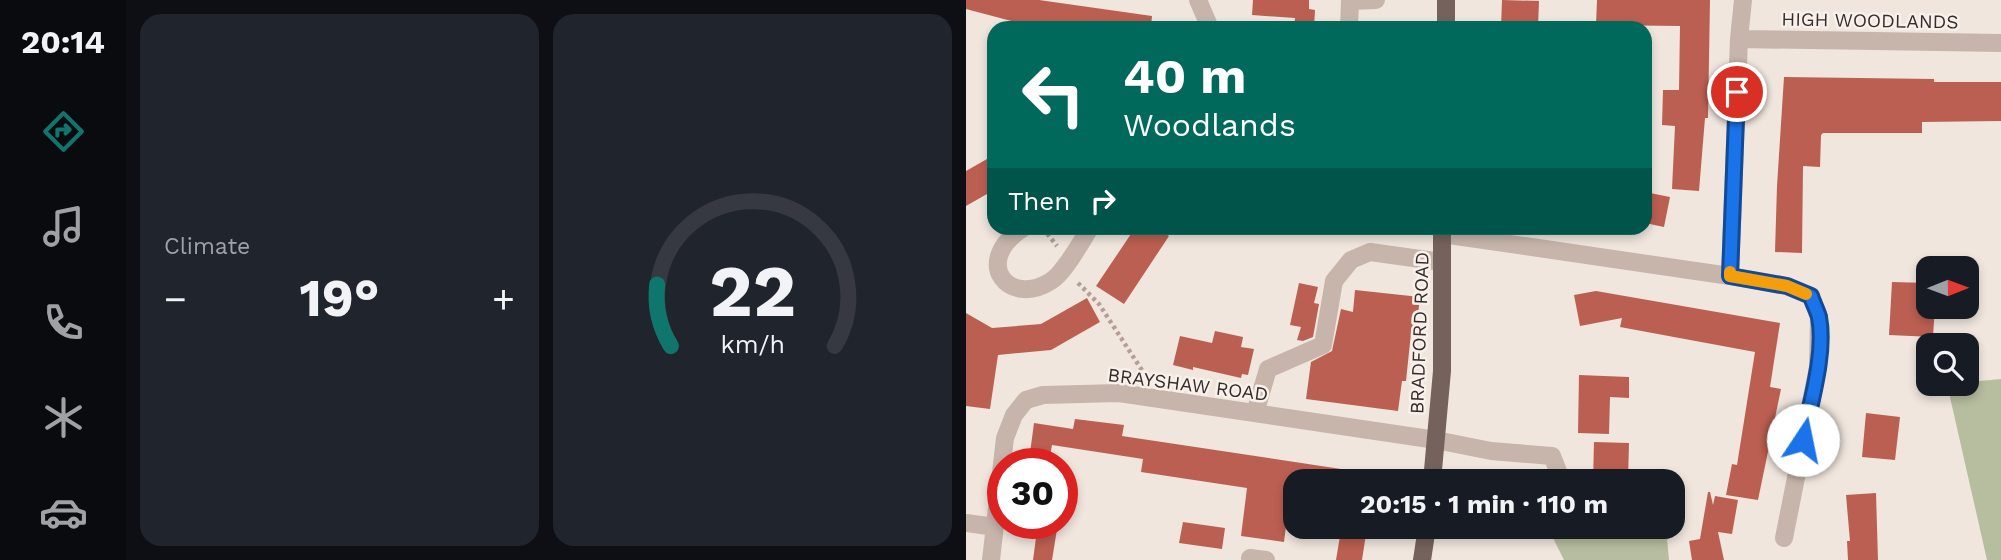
<!DOCTYPE html>
<meta charset="utf-8">
<style>
:root{--surface:#171b24;--page:#20242c;--text:#f1f3f6;--muted:#9ea1a6;--line:#363941;--accent:#0f766e}
body{margin:0;font-family:"Work Sans",sans-serif;background:var(--page);color:var(--text);height:100vh;display:flex;flex-direction:column;font-size:26px;white-space:nowrap}
*{box-sizing:border-box;margin:0}
p{font-size:23px;color:var(--muted)}
.icon{flex:none;width:38px;height:38px;fill:none;stroke:currentColor;stroke-width:2;stroke-linecap:round;stroke-linejoin:round}
.map{position:relative;flex:1;overflow:hidden}
.side{display:flex;flex-direction:column;gap:14px;padding:14px;background:#0d0f14;width:840px}
.side>*{flex:none}
.guide{position:absolute;left:21px;top:21px;width:665px;height:214px;border-radius:21px;box-shadow:0 4px 10px #0003;background:#00695c;color:#fff;overflow:hidden}
.needle{width:46px;rotate:89deg}
.tools{position:absolute;left:950px;top:256px;display:grid;gap:14px}
.tools a{display:grid;place-items:center;width:63px;height:63px;border-radius:14px;background:var(--surface);box-shadow:0 4px 10px #0003;font-size:35px}
.speed{position:absolute;left:21px;top:448px;display:flex;gap:14px;font-size:35px;font-weight:700;text-align:center}
.speed>*{display:grid;place-content:center;width:91px;height:91px;border-radius:50%;background:var(--surface);box-shadow:0 4px 10px #0003;line-height:1}
.speed .limit{border:10px solid #d22;background:#fff;color:#111}
.pin{position:absolute;display:grid;place-items:center;width:60px;height:60px;color:#fff;margin:-30px;border:4px solid #fff;border-radius:50%;box-shadow:0 2px 7px #0007}
.me{position:absolute;width:77px;margin:-38px;rotate:11deg;stroke-linejoin:round;filter:drop-shadow(0 0 5px #0008)}
.turn{display:flex;align-items:center;gap:24px;height:147px;padding:0 21px;font-size:32px}
.turn .icon{width:91px;height:91px;stroke-width:2.5}
.turn b{display:block;font-size:49px;line-height:60px}
.then{display:flex;align-items:center;height:66px;padding:0 21px;background:#0003;gap:14px;font-size:26px}
.big{font-size:52px;font-weight:700;line-height:1.1}
.side .widget{flex:1;display:flex;flex-direction:column;justify-content:center;gap:10px;min-width:0;padding:0 24px;border-radius:21px;background:var(--page)}
.side .dial{align-items:center;gap:0}
.dial svg{height:182px;overflow:visible;fill:none;stroke:var(--line);stroke-width:7;stroke-linecap:round;text-anchor:middle}
.dial text{fill:var(--text);stroke:none}
.heat{display:flex;justify-content:space-between;align-items:center;font-size:38px;direction:ltr}
.side .tiles{flex:1;display:grid;gap:14px;grid-template-columns:repeat(2,1fr)}
.trip{position:absolute;left:317px;top:469px;width:402px;height:70px;border-radius:21px;background:var(--surface);box-shadow:0 4px 10px #0003;font-weight:700;line-height:70px;text-align:center}
main{display:flex;flex:1;min-height:0}
.tabs{display:flex;flex-direction:column;width:126px;justify-content:space-around;align-items:center;background:#090b0e;color:var(--muted)}
.tabs .icon{width:49px;height:49px}
.tabs .active{color:var(--accent)}
.tabs b{font-size:32px;color:var(--text)}
.map>svg:first-child{display:block}
.green{fill:#b7be9f}
.building{fill:#bb5f52}
.lines{fill:none;stroke-linecap:round;stroke-linejoin:round}
.path{stroke:#b39f95;stroke-width:4.5;stroke-dasharray:3.5 3.5;stroke-linecap:butt}
.minor{stroke:#c7b5ab;stroke-width:18}
.major{stroke:#76625c;stroke-width:18}
.route-casing{stroke:#114b97;stroke-width:18}
.route{stroke:#1a73e8;stroke-width:12}
.slow{stroke:#f59e0b;stroke-width:12}
.labels{text-anchor:middle;stroke-width:5;stroke-linejoin:round;paint-order:stroke}
.street-label{font-size:19px;fill:#362c2a;stroke:#f8f0ea}
</style>
<main>
<nav class="tabs">
<b>20:14</b>
<svg class="icon active" aria-label="directions" viewBox="0 0 24 24"><path d="M12 3l9 9-9 9-9-9zM9 14v-3h6M13 9l2 2-2 2"/></svg>
<svg class="icon" aria-label="music" viewBox="0 0 24 24"><path d="M9 18V5l10-2v13"/><circle cx="6" cy="18" r="3"/><circle cx="16" cy="16" r="3"/></svg>
<svg class="icon" aria-label="phone" viewBox="0 0 24 24"><path d="M5 4h4l2 5-3 2q2 4 5 5l2-3 5 2v4C11 20 4 13 5 4z"/></svg>
<svg class="icon" aria-label="climate" viewBox="0 0 24 24"><path d="M12 3v18M4 7l16 10M4 17L20 7"/></svg>
<svg class="icon" aria-label="car" viewBox="0 0 24 24"><path d="M5 17H2v-5l4-1 3-4h7l3 4 3 1v5h-3M9 17h6M6 11h13"/><circle cx="7" cy="17" r="2"/><circle cx="17" cy="17" r="2"/></svg>
</nav>
<section class="side">
<div class="tiles">
<div class="widget"><p>Climate</p>
<div class="heat"><a>−</a><b class="big">19°</b><a>+</a></div>
</div>
<div class="widget dial"><svg viewBox="0 0 100 80">
<path d="M14 69A42 42 0 1 1 86 69"/>
<path d="M14 69A42 42 0 0 1 8 42" stroke="#0f766e"/>
<text x="50" y="56" font-size="32" font-weight="700">22</text>
<text x="50" y="72" font-size="11">km/h</text>
</svg></div>
</div>
</section>
<div class="map">
<svg width="1035" height="560" viewBox="0 0 1035 560">
<rect width="100%" height="100%" fill="#f0e6de"/>
<path class="green" d="M1035,379V560H1021L981,384Z
M617,527H700L703,560H598L585,534Z"/>
<path class="building" d="M0,0H73L186,16L185,28H83L57,24L0,9Z
M287,0H343V9L349,10L348,28H328L329,18L286,15Z
M536,0L573,1L572,28H535Z
M631,0H744L742,118H739L733,191L706,189L709,126L696,125L697,90H713L714,26L630,25Z
M818,77L968,79V82H1035V121L956,122V133H857L855,135L854,167L837,166L836,253L809,252L811,186Z
M28,155V190L0,206V171Z
M679,192L704,197L698,227L679,223Z
M169,228H190L203,236L158,304L130,286Z
M926,282L962,283V306H969L967,337L923,335Z
M333,283L352,287L348,303L353,304L347,337L337,341L331,340L335,327L324,325Z
M389,290L454,297L450,333H445L440,381H436L432,411L340,399L345,362L366,351L375,309L387,312Z
M630,291L814,323L804,387L815,389L792,500L760,495L766,464L771,465L789,352L654,327L656,318L614,326L608,295Z
M121,298L134,322L85,350L32,355L24,409L0,406V313L26,328L75,324Z
M249,331L277,337L275,347L288,349L282,375L276,374L275,378L227,367V370L207,365L214,336L246,343Z
M613,375L663,377V398L644,397L643,434L612,433Z
M900,413L934,417L929,460L896,457Z
M109,419L158,425L156,436L375,469V481H326L318,542L275,536L281,488L175,472L177,459L86,445L84,456L64,453L68,423L107,429Z
M628,442L663,443L662,481H627Z
M742,492H744L747,505L749,496L772,500L766,534L752,532L758,560H726L723,541L734,539Z
M910,493L912,560H882L881,541H884L880,495Z
M217,522L259,528L256,549L213,543Z
M72,523H92L86,560H67Z
M375,530L400,534L396,560H370Z"/>
<g class="lines">
<path class="path" d="M77,228L91,246
M112,283L133,304L181,378"/>
<path class="minor" d="M232,0L244,28
M383,28L384,1L410,0
M773,39L1035,43
M57,228C5,262 43,308 85,281C99,272 115,242 124,228
M476,234L764,276L821,286L845,296L853,317L852,367L818,538
M764,276L773,39L777,0
M289,413L302,369L357,345L368,281L385,260L404,252L476,262
M0,523L29,527
M284,558L300,560
M25,560L39,438L48,415L60,400L77,395L153,393L470,440L525,451L586,456L596,481"/>
<path class="major" d="M480,28V0
M466,481L476,371V228
M456,560L461,527"/>
</g>
<g class="lines">
<defs>
<path id="route" d="M771,92L764,276L821,286L845,296C847,303 851,310 853,317C860,354 844,404 837,440"/>
</defs>
<use href="#route" class="route-casing"/>
<use href="#route" class="route"/>
<path class="slow" d="M764,272V276L821,286L840,294"/>
</g>
<g class="labels">
<g class="street-label">
<text transform="translate(904 20) rotate(1)" y="7">HIGH WOODLANDS</text>
<text transform="translate(453 333) rotate(-88)" y="7">BRADFORD ROAD</text>
<text transform="translate(222 384) rotate(7)" y="7">BRAYSHAW ROAD</text>
</g>
</g>
</svg>
<div class="tools">
<a><svg class="needle" viewBox="-14 -14 28 28"><path d="M0-13l5 13h-10z" fill="#e53935"/><path d="M0 13l5-13h-10z" fill="#9ea1a6"/></svg></a>
<a><svg class="icon" aria-label="search" viewBox="0 0 24 24"><circle cx="10" cy="10" r="6"/><path d="M15 15l6 6"/></svg></a>
</div>
<div class="speed"><div class="limit">30</div></div>
<div class="pin" style="left:771px;top:92px;background:#d93025"><svg class="icon" aria-label="arrive" viewBox="0 0 24 24"><path d="M6 21V4h12l-3 4 3 4H6"/></svg></div>
<svg class="me" style="left:837px;top:440px" viewBox="-20 -20 40 40"><circle r="19" fill="#fff"/><path d="M0-13L10 11 0 6-10 11z" fill="#1a73e8"/></svg>
<div class="trip">20:15 · 1 min · 110 m</div>
<div class="guide">
<div class="turn"><svg class="icon" aria-label="left" viewBox="0 0 24 24"><path d="M17 20v-9H6M10 6l-5 5 5 5"/></svg><div><b>40 m</b>Woodlands</div></div>
<div class="then">Then<svg class="icon" aria-label="right" viewBox="0 0 24 24"><path d="M7 20v-9h11M14 6l5 5-5 5"/></svg></div>
</div>
</div>
</main>
